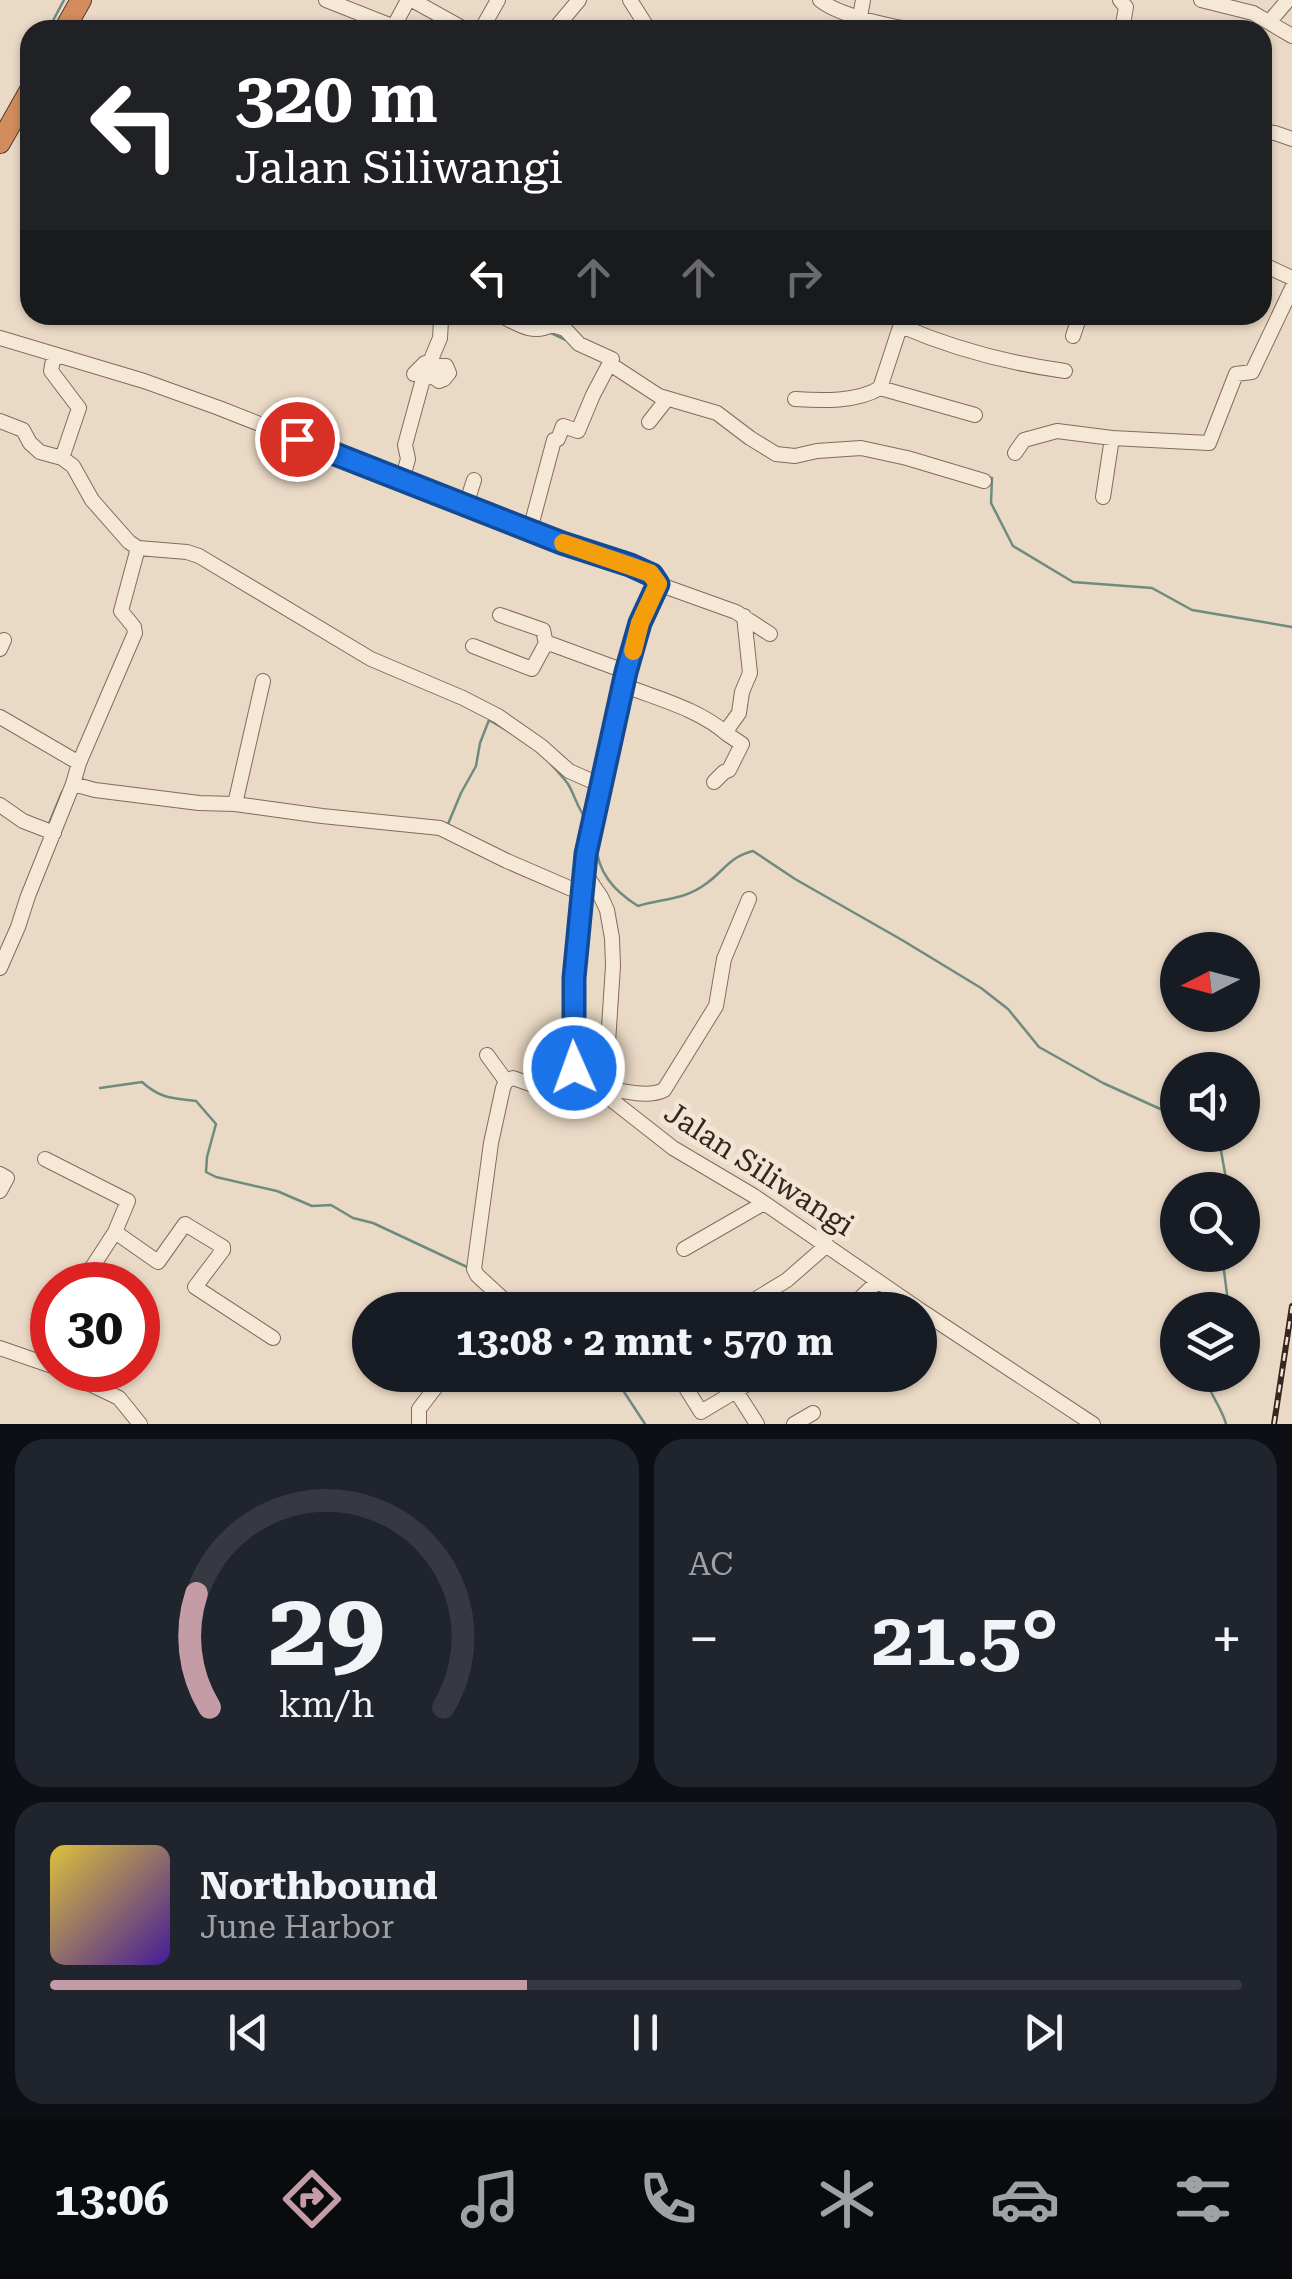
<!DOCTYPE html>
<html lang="id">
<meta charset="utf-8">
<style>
:root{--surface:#171b24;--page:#20242c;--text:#f1f3f6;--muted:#9ea1a6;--line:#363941;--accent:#c49ca5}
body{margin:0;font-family:"Roboto Serif",serif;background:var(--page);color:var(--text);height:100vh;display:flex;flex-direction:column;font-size:38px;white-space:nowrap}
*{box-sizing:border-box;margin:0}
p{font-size:32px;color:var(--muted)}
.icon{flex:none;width:55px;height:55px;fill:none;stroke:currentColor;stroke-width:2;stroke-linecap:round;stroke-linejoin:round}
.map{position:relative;height:1424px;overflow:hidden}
.panel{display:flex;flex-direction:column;gap:15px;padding:15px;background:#0d0f14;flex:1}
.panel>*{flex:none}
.hud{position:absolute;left:20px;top:20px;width:1252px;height:305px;border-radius:30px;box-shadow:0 2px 8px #0004;background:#202124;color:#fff;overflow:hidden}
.needle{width:65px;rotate:264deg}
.tools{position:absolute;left:1160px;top:932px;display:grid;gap:20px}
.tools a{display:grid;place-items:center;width:100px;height:100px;border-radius:50%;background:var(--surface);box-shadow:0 2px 8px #0004;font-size:50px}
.speed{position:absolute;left:30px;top:1262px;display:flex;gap:20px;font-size:50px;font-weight:700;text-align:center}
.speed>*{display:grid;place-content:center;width:130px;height:130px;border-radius:50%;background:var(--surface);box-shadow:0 2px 8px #0004;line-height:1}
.speed .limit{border:15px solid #d22;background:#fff;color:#111}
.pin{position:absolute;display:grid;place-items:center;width:85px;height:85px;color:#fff;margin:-42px;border:5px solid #fff;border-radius:50%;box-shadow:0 2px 10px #0007}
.me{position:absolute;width:110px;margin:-55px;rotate:358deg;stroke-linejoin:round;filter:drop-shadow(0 0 8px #0008)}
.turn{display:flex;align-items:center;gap:35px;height:210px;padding:0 50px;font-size:45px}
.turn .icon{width:130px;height:130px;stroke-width:2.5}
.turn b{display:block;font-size:70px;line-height:85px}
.lanes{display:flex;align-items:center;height:95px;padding:0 50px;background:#0003;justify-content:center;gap:50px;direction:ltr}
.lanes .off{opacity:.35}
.big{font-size:75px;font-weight:700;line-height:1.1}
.panel .widget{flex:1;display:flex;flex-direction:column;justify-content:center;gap:15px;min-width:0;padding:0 35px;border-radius:30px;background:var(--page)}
.panel .dial{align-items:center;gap:0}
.dial svg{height:260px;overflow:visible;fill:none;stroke:var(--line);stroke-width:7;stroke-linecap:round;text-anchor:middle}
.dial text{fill:var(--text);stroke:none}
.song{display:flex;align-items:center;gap:30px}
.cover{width:120px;height:120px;border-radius:15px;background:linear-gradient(135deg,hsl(50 70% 55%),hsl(260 70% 35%))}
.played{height:10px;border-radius:5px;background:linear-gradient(90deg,var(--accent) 40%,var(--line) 40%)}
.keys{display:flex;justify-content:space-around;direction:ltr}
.heat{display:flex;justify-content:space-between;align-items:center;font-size:55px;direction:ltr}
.panel .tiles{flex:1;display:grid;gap:15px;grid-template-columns:1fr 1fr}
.widget:last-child{grid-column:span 2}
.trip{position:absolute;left:352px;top:1292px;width:585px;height:100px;border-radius:50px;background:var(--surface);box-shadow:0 2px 8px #0004;font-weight:700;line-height:100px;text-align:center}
.tabs{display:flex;height:160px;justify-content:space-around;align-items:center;background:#090b0e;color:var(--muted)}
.tabs .icon{width:70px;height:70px}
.tabs .current{color:var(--accent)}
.tabs b{font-size:45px;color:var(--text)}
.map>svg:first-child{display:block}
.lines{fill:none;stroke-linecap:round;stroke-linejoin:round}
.stream{stroke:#6e8b7f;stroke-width:2.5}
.minor-casing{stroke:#836b5d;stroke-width:16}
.highway-casing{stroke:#513b30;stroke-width:22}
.minor{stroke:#f5e8d7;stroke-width:14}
.highway{stroke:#d28c5d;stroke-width:20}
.rail-casing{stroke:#35261f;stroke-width:6}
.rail{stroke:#f2e5d4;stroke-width:2.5;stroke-dasharray:8;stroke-linecap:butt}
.route-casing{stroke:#114b97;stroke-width:25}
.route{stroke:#1a73e8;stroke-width:18}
.slow{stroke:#f59e0b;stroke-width:18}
.labels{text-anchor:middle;stroke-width:10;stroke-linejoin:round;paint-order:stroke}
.street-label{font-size:30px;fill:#35261f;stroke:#f2e5d4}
</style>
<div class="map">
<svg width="1292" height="1424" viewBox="0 0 1292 1424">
<rect width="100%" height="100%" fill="#ead9c5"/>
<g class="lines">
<path class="stream" d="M48,30L64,0
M551,333L566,340
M988,478H992L991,503L1013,546L1073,582L1152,588L1192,610L1292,627
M550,763C556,770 563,777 568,784C576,797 578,812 589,822
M446,824H448L461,793L476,766L480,743L489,720L508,731
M48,826L62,792
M596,843C597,872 614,891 638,906C664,898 683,901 707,883C725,870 729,857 753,851L795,879L902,940L981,988L1008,1009L1039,1047L1103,1083L1178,1117
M100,1088L142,1082C161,1099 172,1098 196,1101L216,1124L207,1157L206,1172L216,1177L277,1191L312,1206L331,1205L353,1218L373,1223L467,1267
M1210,1135L1220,1145L1228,1190
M1222,1255L1229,1310
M507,1301L512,1310
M613,1375L645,1424
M1204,1375C1209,1393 1222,1408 1226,1424"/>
<defs>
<path id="minor" d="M326,0L402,30
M412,0L466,30
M630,0L649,30
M820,0C839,16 887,25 911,30
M1120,0L1126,7L1122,30
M1201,0L1253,13L1292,36
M860,17L863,0
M1270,21L1288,0
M558,25L579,0
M394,26L408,0
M481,30L498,0
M1262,132L1275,133L1292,139
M1262,264L1292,278
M500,315C518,324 532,335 552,325L565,329L560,315
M901,326C954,349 1007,363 1065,371
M1073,336L1080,315
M0,338L144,381L219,408L562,543L630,565L652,575L658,584L640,623L627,672L586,854L573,978L574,1068L576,1072L673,1148L754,1196L920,1310
M54,355L51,371L79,408L62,458
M610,364L659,396L717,413L750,438L776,454L795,456L817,451L861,448L907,458L984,481
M414,374L425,363L430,362
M432,376L439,381L444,379L449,373L446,366H434
M880,388L975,415
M795,399C822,401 857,402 880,388L904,315
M0,421L23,430L30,443L40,452L62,458L73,466L92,500L129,542L138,548L121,611L134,627L135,633L79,763
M649,422L667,399
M1015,453L1024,440L1057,431L1112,438L1209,443L1236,374L1252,372L1292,288
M402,480L408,459L405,445L423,379L432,376L435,372L430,362L440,338L441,321L445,315
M1103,497L1112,438
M466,505L474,480
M530,530L554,440L558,439L563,426L578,431L593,395L612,359L579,344L565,329
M138,548L187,552L199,556L371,659L463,698L498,716L541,746L569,771L603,786
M658,584L736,612L770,634
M500,615L543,630L546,644
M473,646L532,669L545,645L551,644L627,672
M0,649L4,640
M623,685C658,699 699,709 727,734
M0,717L79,763L73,784L95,790L199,803L235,804L322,816L440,828L507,861L581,893
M714,782L724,772L729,770L742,744L727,734L729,727L739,713L742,692L750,673L744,616
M235,804L263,681
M0,805L23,821L54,833
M584,872L601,897L607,910L612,938L613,966L605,1088
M0,968L18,927L28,896L73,784
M487,1055L506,1081
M598,1087C618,1089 646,1099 664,1090L716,1006L724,959L749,899
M45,1159L128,1201L115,1232L89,1272L101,1285
M0,1174L7,1178L0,1191
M115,1232L158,1262L185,1224L223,1247V1250L195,1287L273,1338
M684,1249L764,1203
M746,1305L787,1280L827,1245
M498,1310L503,1299L477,1275L474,1269L491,1143L503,1088L506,1081L513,1078L550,1091L576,1072
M848,1310L877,1282
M920,1310L1093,1424
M0,1348L52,1366
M61,1370L119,1398L140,1424
M678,1375L701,1412L736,1391
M419,1424V1409L445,1375
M757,1424L736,1391L762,1375
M794,1424L813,1413"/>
<path id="highway" d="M64,30L81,0
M0,143L30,90"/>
</defs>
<use href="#minor" class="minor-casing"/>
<use href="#highway" class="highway-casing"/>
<use href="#minor" class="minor"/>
<use href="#highway" class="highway"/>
<defs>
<path id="rail" d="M1274,1424L1292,1306"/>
</defs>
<use href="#rail" class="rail-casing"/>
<use href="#rail" class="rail"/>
</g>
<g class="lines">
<defs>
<path id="route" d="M297,439L562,543L630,565L652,575L658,584L640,623L626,672L586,854L574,978V1068"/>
</defs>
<use href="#route" class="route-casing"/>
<use href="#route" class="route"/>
<path class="slow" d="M563,543L650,573L658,584L640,623L633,651"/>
</g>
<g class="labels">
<g class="street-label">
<text transform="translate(759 1169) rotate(33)" y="10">Jalan Siliwangi</text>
</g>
</g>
</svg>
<div class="tools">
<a><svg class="needle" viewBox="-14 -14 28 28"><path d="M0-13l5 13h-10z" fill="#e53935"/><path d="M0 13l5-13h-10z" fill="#9ea1a6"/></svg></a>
<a><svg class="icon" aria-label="sound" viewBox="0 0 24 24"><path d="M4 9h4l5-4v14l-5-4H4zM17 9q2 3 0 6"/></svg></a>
<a><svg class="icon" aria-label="search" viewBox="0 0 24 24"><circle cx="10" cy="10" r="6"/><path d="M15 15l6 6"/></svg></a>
<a><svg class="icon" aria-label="layers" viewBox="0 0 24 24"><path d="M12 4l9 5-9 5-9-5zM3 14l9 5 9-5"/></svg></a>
</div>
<div class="speed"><div class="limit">30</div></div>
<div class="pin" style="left:297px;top:439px;background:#d93025"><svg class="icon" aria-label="arrive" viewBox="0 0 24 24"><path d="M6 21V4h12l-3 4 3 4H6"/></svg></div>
<svg class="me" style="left:574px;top:1068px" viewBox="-20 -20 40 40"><circle r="17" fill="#1a73e8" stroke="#fff" stroke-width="3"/><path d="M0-11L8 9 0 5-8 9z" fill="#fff"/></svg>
<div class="trip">13:08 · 2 mnt · 570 m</div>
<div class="hud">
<div class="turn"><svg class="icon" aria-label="left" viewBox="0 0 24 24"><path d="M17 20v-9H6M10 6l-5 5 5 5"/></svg><div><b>320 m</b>Jalan Siliwangi</div></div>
<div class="lanes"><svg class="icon" aria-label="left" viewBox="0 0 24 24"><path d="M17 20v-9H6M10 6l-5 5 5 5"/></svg><svg class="icon off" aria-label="ahead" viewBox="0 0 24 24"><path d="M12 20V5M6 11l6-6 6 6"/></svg><svg class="icon off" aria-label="ahead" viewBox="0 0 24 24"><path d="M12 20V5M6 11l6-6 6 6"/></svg><svg class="icon off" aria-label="right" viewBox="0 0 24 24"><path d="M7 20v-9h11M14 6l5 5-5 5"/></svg></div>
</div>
</div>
<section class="panel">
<div class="tiles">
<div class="widget dial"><svg viewBox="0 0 100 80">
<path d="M14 69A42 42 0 1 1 86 69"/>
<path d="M14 69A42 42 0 0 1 10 34" stroke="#c49ca5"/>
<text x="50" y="56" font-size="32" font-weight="700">29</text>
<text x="50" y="72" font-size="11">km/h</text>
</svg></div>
<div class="widget"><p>AC</p>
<div class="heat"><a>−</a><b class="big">21.5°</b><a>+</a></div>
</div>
<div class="widget">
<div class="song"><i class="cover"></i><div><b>Northbound</b><p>June Harbor</p></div></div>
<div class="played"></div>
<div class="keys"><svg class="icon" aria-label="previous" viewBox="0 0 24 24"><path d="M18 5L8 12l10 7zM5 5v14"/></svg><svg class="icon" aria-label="pause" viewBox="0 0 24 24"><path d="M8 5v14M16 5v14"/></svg><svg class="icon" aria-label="next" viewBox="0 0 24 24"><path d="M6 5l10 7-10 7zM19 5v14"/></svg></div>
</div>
</div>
</section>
<nav class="tabs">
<b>13:06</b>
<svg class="icon current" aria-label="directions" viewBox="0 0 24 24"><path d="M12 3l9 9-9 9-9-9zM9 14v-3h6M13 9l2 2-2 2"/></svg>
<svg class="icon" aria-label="music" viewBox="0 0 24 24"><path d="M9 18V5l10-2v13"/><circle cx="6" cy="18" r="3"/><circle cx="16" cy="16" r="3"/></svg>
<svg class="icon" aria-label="phone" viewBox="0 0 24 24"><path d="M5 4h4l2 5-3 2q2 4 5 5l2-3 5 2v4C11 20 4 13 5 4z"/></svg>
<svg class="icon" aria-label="climate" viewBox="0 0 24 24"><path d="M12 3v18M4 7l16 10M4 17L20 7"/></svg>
<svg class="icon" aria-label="car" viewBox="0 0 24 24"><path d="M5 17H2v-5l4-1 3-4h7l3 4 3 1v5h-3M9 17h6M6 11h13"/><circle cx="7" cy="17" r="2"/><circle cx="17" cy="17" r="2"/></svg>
<svg class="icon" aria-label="filters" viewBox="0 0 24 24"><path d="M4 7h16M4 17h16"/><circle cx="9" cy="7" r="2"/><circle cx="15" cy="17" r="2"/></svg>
</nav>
